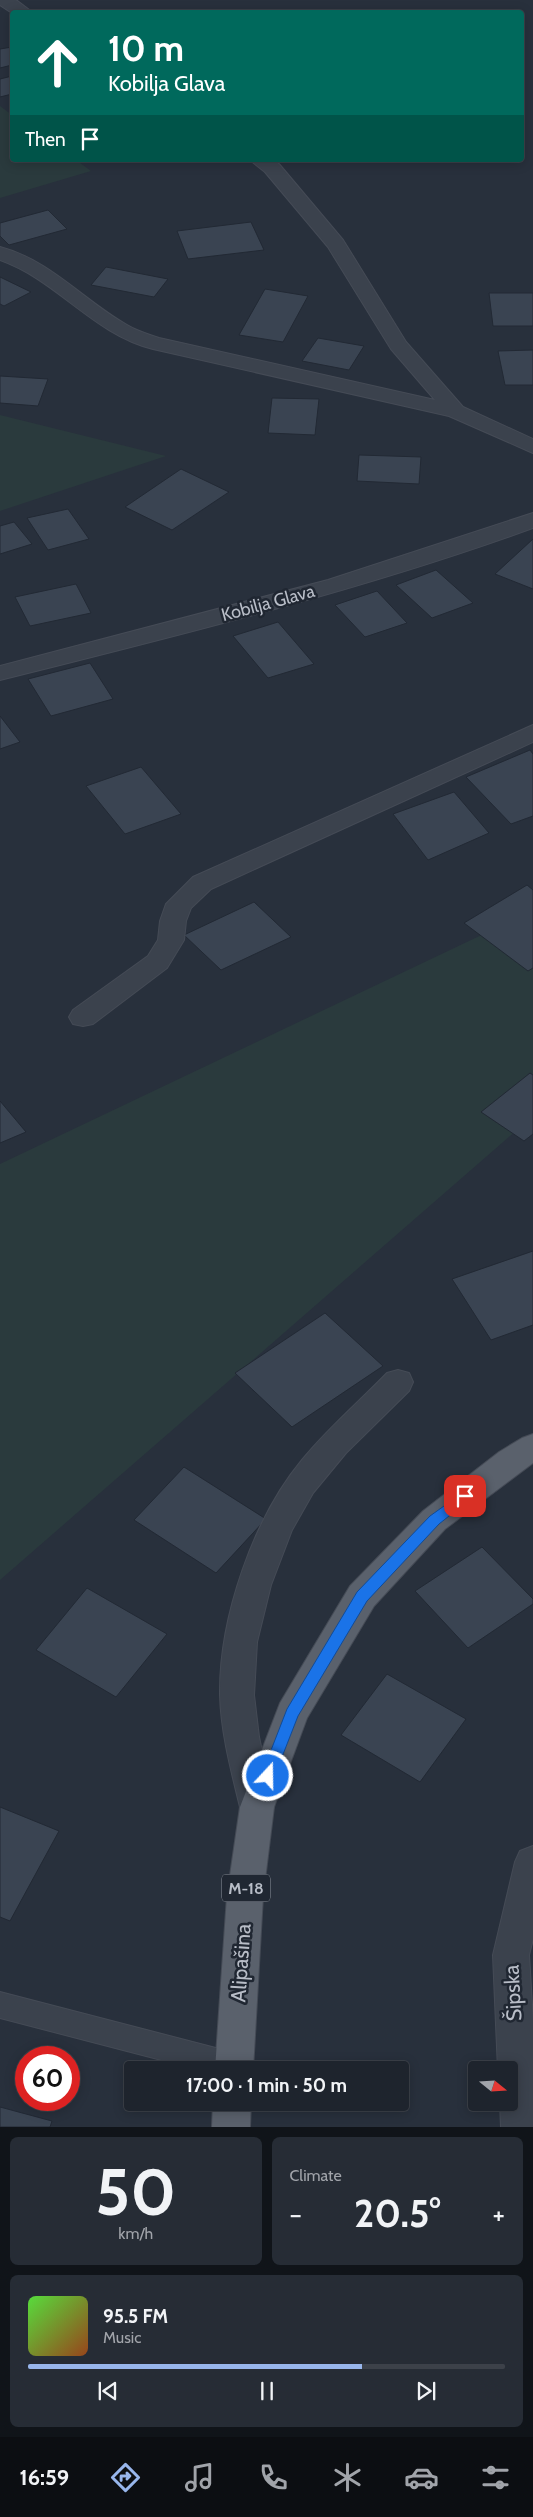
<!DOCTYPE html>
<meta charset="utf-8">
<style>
:root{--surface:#1e242d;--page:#262c35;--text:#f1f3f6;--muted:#a1a4aa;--line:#3c4149;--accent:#98b6ec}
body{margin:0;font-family:Cabin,sans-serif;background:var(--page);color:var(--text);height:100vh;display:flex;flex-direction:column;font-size:19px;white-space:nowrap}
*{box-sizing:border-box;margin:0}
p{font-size:16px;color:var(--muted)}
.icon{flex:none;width:28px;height:28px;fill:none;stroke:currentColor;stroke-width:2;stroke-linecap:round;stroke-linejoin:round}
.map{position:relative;height:2127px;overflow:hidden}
.details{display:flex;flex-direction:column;gap:10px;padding:10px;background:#101419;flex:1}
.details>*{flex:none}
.top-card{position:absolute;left:10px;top:10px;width:514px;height:152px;border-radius:5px;box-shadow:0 2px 12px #0003,0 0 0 1px var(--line);background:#00695c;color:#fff;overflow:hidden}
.needle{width:32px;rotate:108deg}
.tools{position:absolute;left:468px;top:2061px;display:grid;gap:10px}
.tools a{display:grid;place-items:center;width:50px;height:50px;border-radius:5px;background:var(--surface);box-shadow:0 2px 12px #0003,0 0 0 1px var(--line);font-size:25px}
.speed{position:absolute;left:15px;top:2046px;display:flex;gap:10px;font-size:25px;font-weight:700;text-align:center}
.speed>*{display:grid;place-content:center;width:65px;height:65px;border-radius:50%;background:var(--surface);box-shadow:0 2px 12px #0003,0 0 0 1px var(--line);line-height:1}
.speed .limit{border:8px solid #d22;background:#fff;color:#111}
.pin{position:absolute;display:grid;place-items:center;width:42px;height:42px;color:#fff;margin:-21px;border-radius:10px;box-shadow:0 2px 8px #0006}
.me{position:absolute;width:55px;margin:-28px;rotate:21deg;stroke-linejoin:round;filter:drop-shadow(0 0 4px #0008)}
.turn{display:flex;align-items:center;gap:18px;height:105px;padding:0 15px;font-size:22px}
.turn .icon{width:65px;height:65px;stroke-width:2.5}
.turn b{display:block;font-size:35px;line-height:42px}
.then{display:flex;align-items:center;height:48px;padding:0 15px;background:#0003;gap:10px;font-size:19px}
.big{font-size:38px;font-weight:700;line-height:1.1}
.details .widget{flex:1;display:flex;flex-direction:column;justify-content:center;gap:8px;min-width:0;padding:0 18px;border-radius:8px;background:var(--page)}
.details .dial{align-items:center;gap:0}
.dial b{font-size:65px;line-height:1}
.song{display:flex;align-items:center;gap:15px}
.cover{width:60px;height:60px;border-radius:8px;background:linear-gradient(135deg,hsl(110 70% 55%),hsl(20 70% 35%))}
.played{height:5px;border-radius:2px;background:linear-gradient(90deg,var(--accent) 70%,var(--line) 70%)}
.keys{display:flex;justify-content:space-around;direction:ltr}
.heat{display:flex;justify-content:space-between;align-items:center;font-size:28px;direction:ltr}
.details .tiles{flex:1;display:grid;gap:10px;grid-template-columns:1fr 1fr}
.widget:last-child{grid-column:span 2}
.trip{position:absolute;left:124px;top:2061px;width:285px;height:50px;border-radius:5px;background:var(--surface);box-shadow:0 2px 12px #0003,0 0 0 1px var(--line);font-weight:700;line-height:50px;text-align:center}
.tabs{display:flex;height:80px;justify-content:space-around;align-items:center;background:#0c0e12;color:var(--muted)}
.tabs .icon{width:35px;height:35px}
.tabs .selected{color:var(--accent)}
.tabs b{font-size:22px;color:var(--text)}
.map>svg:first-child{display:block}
.green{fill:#2a3a3d}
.building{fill:#3a4452;stroke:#222934}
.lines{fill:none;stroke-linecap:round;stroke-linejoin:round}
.lane-casing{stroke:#454b56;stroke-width:2}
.street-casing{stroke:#454b56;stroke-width:2}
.primary-casing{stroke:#454b56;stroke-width:2}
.lane{fill:#3b424d;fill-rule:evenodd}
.street{fill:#3b424d;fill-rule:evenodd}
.primary{fill:#5a616c;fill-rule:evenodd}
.route{fill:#1a73e8;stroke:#114b97}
.labels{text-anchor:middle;stroke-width:5;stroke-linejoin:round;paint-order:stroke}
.shield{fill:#202732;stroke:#8a909a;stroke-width:1}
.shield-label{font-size:16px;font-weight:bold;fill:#b8bdc7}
.street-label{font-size:18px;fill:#b8bdc7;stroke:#202732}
.near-street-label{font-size:21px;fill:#b8bdc7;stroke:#202732}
</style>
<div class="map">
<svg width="533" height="2127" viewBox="0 0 533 2127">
<rect width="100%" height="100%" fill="#28303c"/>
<path class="green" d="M0,106L12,115V160H76L91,171L0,198Z
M0,415L166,456L0,511Z
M513,920L533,937V1116L0,1580V1164Z"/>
<path class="building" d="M12,47V65L0,68V49Z
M12,76V94L0,97V79Z
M48,210L67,229L9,245L0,236V223Z
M251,222L264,250L188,259L177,231Z
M106,267L168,279L154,297L91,285Z
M0,277L31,292L4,306L0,304Z
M265,289L308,296L283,342L239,335Z
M489,293H533V326H493Z
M318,338L364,346L349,370L302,361Z
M533,350V385H505L498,351Z
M0,376L48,379L38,406L0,403Z
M272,398L319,399L315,435L268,433Z
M359,455L421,457L419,484L357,481Z
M181,469L229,492L172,530L125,507Z
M68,509L89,539L48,550L27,518Z
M14,522L32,544L0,554V526Z
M533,539V589L495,574Z
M436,570L473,603L432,618L396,585Z
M76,584L91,613L30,626L15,597Z
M377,591L407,623L365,637L335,605Z
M278,622L314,664L268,678L233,636Z
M90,663L113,699L51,716L28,679Z
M0,716L20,742L0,749Z
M530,750L533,754V816L511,824L466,777Z
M141,767L181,814L125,834L86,786Z
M454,792L489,833L428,860L393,814Z
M527,885L533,890V968L528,971L464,923Z
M254,902L291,937L221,970L184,935Z
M530,1073L533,1075V1134L524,1141L481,1112Z
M0,1101L26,1132L0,1143Z
M533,1251V1325L491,1340L452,1279Z
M325,1313L383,1366L292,1427L235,1373Z
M184,1467L266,1519L216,1573L134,1520Z
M482,1547L533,1599V1604L468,1648L415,1591Z
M87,1588L167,1634L116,1697L36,1650Z
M387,1674L466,1719L420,1782L341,1735Z
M0,1807L59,1831L10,1921L0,1917Z
M0,2107L52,2121L50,2127H0Z"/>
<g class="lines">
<defs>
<path id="lane" d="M0,1992L235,2053L245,2057L249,2066L247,2070H200L0,2018Z"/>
<path id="street" d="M0,0H16L32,12L12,13L0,5Z
M250,160H272L279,164L343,240L406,342L463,407L533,439V453L449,416L153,349C93,334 57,280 0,260V247C50,260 83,300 127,325C137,331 148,334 159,338L435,400L391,349L328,247L265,172Z
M533,513V528C359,591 179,635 0,680V666L328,580Z
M533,725V742L211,889L191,908L186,921L184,940L167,968L93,1024L83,1026L73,1024L69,1017L73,1010L148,956L158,940L160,921L166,904L193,877Z
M398,1370L409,1373L413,1382L409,1391L346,1453L313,1493L292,1530L271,1585L257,1642L254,1695L259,1737L274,1807L269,1818L257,1823L245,1818L240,1807C231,1770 221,1733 220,1695C219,1618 253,1519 302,1460C328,1428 359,1402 387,1373Z
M533,1846V1939L529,1955L533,2021V2127H501L500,2102H509V2070H498L493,1955L515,1862L520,1851Z"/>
<path id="primary" d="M533,1434V1463L445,1529L374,1606L307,1718L274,1807L263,1896L253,2070H215L227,1896L240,1807L280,1703L350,1586L423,1511L499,1452L522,1438Z
M213,2102H251L250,2127H212Z"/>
</defs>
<use href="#lane" class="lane-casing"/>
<use href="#street" class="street-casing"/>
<use href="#primary" class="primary-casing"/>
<use href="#lane" class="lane"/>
<use href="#street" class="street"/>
<use href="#primary" class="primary"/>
</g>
<path class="route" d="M465,1491L469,1493L471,1496L469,1500L439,1524L367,1601L298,1716L273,1780L268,1782L263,1780L261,1776L287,1709L357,1592L430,1516Z"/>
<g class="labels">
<rect class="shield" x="222" y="1874.5" width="48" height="27" rx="4"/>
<g class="shield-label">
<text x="246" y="1894">M-18</text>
</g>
<g class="street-label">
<text transform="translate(268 603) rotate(-15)" y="6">Kobilja Glava</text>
</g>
<g class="near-street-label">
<text transform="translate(241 1963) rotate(-86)" y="7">Alipašina</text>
<text transform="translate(513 1993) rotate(-93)" y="7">Šipska</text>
</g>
</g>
</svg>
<div class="tools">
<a><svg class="needle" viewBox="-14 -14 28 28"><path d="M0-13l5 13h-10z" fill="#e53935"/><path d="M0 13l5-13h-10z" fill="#a1a4aa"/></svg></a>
</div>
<div class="speed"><div class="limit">60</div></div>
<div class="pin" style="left:465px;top:1496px;background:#d93025"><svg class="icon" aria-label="arrive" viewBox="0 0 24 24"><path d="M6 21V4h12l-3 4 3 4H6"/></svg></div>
<svg class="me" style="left:268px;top:1776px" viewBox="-20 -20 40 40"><circle r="17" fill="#1a73e8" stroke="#fff" stroke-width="3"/><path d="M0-11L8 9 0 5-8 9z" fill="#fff"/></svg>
<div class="trip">17:00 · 1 min · 50 m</div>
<div class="top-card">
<div class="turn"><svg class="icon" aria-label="ahead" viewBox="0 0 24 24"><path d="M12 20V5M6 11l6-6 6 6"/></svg><div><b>10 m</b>Kobilja Glava</div></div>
<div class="then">Then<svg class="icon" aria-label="arrive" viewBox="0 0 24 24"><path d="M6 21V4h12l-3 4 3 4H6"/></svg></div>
</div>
</div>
<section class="details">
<div class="tiles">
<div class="widget dial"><b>50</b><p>km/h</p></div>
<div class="widget"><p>Climate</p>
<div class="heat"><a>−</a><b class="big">20.5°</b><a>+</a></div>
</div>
<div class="widget">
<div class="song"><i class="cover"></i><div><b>95.5 FM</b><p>Music</p></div></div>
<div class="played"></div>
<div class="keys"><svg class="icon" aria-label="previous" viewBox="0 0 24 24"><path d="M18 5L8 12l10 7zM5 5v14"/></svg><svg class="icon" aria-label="pause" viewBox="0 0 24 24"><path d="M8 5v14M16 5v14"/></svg><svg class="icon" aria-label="next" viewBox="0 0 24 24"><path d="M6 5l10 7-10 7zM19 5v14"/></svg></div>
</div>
</div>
</section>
<nav class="tabs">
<b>16:59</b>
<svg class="icon selected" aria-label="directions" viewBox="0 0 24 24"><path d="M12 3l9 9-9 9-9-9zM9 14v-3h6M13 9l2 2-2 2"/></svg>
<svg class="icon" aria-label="music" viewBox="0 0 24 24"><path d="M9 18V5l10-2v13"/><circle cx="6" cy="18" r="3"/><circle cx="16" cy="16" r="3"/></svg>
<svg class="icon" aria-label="phone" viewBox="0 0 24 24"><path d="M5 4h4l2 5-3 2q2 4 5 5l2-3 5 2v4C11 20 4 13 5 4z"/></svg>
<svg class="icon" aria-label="climate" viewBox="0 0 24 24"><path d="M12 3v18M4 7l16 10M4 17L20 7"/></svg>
<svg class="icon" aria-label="car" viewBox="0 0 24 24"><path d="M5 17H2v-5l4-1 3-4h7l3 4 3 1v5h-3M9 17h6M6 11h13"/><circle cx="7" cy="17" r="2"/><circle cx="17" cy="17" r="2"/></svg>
<svg class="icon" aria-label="filters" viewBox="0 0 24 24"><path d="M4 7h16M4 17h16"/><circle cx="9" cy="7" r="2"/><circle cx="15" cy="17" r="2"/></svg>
</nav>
